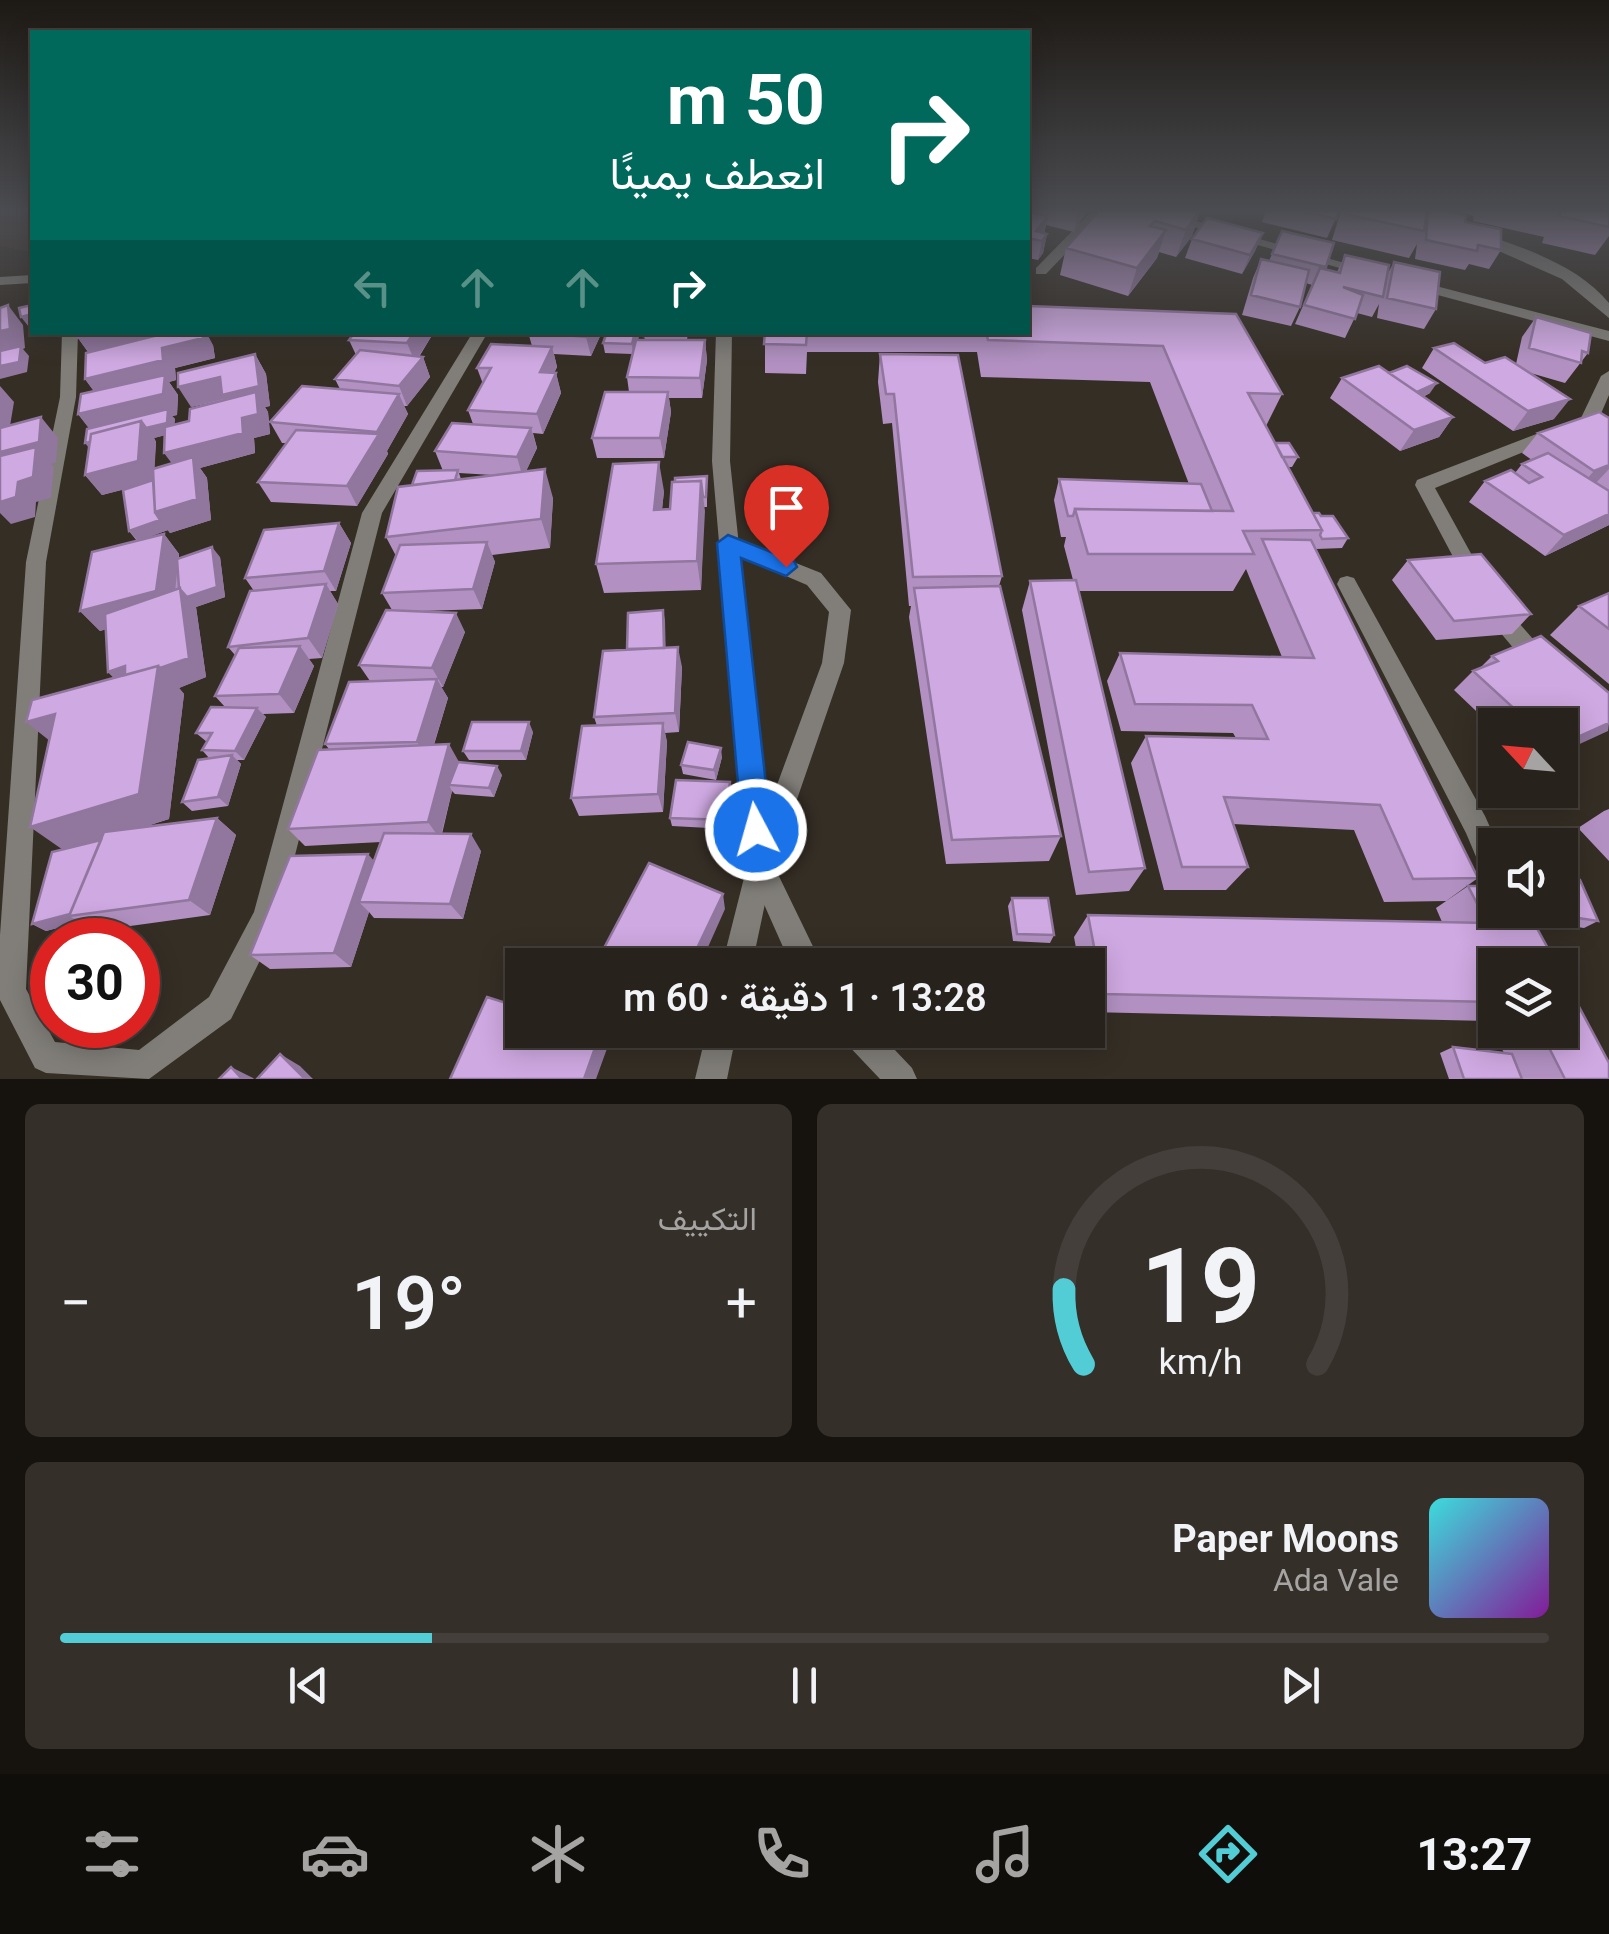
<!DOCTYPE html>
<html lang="ar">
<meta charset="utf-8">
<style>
:root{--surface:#28221c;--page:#342f29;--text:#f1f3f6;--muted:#a5a4a3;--line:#443f3b;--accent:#52ccd5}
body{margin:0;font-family:Roboto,Vazirmatn,sans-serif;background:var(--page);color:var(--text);direction:rtl;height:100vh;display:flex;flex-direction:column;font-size:38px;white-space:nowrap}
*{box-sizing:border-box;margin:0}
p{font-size:32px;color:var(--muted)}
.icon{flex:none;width:55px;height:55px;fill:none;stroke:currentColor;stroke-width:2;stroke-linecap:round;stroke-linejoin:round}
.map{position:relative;height:1079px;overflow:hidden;direction:ltr}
.sheet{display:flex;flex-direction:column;gap:25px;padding:25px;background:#16130f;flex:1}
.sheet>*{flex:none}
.guide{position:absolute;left:30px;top:30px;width:1000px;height:305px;border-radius:0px;box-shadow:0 5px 25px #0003,0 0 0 2px var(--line);direction:rtl;background:#00695c;color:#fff;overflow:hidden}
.needle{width:65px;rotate:296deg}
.controls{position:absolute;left:1478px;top:708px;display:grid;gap:20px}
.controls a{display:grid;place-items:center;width:100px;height:100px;border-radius:0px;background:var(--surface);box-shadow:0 5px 25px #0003,0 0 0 2px var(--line);font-size:50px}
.speed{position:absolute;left:30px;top:918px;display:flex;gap:20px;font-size:50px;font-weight:700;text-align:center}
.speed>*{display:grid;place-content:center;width:130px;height:130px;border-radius:50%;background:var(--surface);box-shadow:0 5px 25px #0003,0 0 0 2px var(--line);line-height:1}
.speed .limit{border:15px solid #d22;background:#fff;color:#111}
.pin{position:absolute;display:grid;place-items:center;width:85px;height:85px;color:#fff;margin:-102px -42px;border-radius:50% 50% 50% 0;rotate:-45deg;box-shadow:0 0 10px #0007}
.pin .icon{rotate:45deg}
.me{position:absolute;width:110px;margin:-55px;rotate:354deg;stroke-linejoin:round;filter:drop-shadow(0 0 8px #0008)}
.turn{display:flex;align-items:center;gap:35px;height:210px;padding:0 40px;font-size:45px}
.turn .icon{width:130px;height:130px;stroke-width:2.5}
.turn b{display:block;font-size:70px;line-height:85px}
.lanes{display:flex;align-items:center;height:95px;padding:0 40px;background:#0003;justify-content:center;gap:50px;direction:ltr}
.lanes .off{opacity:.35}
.big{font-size:75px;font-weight:600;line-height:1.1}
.sheet .widget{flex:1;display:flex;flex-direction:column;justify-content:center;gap:15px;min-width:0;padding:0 35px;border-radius:15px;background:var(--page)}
.sheet .dial{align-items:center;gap:0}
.dial svg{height:260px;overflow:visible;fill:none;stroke:var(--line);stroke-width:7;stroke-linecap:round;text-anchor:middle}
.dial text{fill:var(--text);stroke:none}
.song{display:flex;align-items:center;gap:30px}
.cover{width:120px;height:120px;border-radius:15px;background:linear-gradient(135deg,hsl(180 70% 55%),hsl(290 70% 35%))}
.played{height:10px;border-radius:5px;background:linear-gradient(90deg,var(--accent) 25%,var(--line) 25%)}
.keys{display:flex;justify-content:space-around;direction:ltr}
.heat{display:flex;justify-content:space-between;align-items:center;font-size:55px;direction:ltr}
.sheet .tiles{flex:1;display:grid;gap:25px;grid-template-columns:1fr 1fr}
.widget:last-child{grid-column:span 2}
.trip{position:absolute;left:505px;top:948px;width:600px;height:100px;border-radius:0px;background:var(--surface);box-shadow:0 5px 25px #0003,0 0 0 2px var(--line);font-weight:600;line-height:100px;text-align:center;direction:rtl}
.tabs{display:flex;height:160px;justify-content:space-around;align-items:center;background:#100e0b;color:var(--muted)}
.tabs .icon{width:70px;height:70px}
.tabs .selected{color:var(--accent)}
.tabs b{font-size:45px;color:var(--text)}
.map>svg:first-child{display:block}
.built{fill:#413628}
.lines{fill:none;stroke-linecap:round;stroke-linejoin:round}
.service{fill:#817e79;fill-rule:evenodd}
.minor{fill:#817e79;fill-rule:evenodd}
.wall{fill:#b291c2;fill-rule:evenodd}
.shaded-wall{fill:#91769e}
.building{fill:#cfa9e2;stroke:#91769e;stroke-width:2.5}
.route{fill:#1a73e8;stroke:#114b97;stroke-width:2.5}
</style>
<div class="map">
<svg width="1609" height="1079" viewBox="0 0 1609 1079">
<rect width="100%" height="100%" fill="#352e25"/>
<path class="built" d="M32,211V252L0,246V211Z"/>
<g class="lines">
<path class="service" d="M728,536L821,573L851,610L844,663L774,866L822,965H791L747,866L822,663L829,612L807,585L721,548L718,543Z
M1347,576L1354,578L1485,816L1498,845H1495V882L1485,878L1466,833L1337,584L1340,578Z
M840,1030H876L912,1068L917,1079H880L844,1041Z"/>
<path class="minor" d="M1092,211H1106L1046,274H1036V268Z
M1137,211H1160L1373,271L1361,274Z
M1479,233C1523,247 1579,266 1609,303V318L1562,279L1474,240L1472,237Z
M32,275V283L0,285V277Z
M1413,280L1609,331V341L1408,287L1406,284Z
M62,332H78L76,397L46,562L26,989L55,1042L139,1050L209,997L254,912L362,513L473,332H488L382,513L277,926L231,1019L149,1079L46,1073L35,1068L0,1000V935L26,562L60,397Z
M716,332H732L730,461L773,866L752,965H722L747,866L712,461Z
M1609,371V395L1600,416L1609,422V436L1581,418L1601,376Z
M1552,428L1561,434L1558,438L1435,488L1485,579L1482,585H1468L1415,485L1417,480Z
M1496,604L1504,606L1547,655L1550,662L1547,669L1539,671L1531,669L1488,618L1485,612L1488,606Z
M707,1030H737L727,1079H695Z"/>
</g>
<path class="wall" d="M1028,211H1087L1074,232L1046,225L1044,233L1047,234L1043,253L1038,260L1028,258Z
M1099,211H1200L1192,236L1176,257L1159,252L1157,258L1128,296L1060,275L1066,248Z
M1266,211H1339L1327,238L1262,222Z
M1341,211H1446L1465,222L1501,250L1489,269L1469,264L1465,270L1415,259L1417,244L1409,258L1332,240Z
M1456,211H1609V236L1595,255L1542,243L1544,237L1473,221L1474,216Z
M1282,231L1334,243L1325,269L1337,272L1345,255L1388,273L1394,262L1436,309L1424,329L1377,318L1379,304L1372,317L1357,313L1345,338L1295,324L1312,285L1306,283L1300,307L1291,326L1242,315L1253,278L1261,259L1269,261Z
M1263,233L1255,251L1242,274L1185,258L1192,239Z
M1236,314L1282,394L1266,426L1275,443L1298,457L1292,467H1288L1313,513L1321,516L1348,538L1342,548L1316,549L1478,878L1446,901L1384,902L1354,830L1233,824L1248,867L1226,890H1164L1131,763L1146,736L1236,738L1233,733L1121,731L1107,681L1120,653L1282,657L1246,569L1233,591H1078L1145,868L1129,891L1076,895L1022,610L1030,581L1073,580L1064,546L1066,537H1061L1054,500L1059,479L1189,484L1150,382L981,377L977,352H807L806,374L765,373V332H1028Z
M1536,317L1588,353L1565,383L1527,372L1554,419L1513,431L1422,368L1434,348L1485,363L1516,364L1522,337Z
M355,332H434L419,357H423L430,377L407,406H404L408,414L387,451L388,454L357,506L271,502L258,482L286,443H282L270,422L340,389L335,379L356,355L349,340Z
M528,332H602L591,356L554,354L557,367L554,373H556L561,393L543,434L533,433L537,448L526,471L553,498L550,548L492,555L495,562L482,609L422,611L465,632L443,687H441L448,698L434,745L459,762L502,775L494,797L455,794L452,791L442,834L481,851L463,919L374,918L369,912L351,967L270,969L250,955L374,861L381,842L305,846L288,829L329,749L325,744L370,681L359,665L392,610L382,593L396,556L386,537L412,485L443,471L435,451L473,424L468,410L483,384L477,368L532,346ZM459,473L492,475L461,479Z
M607,332H640L638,340H645L644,336L688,332L687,340H705L707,360L702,398H669L671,412L664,458H597L592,438L629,392L627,377L632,354L605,353L603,343Z
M78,338L213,345L215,358L175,368L176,380L169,382L178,395L177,415L172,416L175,419L174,424L189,421L225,400L191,407L255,354L266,374L270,406L265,407L268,412L270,434L254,438L255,453L200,468L207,478L211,520L170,533L167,529L168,530L140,540L164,534L179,554V558L220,557L225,597L196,607L206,677L179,688L184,694L169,819L144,827L217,818L236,835L210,915L94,931L80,922L46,931L32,924L63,850L114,678L108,672L106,629L100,631L80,611L137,541L129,531L125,489L102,495L85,475L89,448V428L78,414L94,391L85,379L88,352ZM165,435L172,464L154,469L156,442L154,438Z
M880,354L1002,576L999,586L1061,836L1049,861L946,864L909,617L911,606H909L892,423L883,424L878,382Z
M1389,373L1430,393L1423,397L1453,417L1439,437L1400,451L1330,398L1342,378Z
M1609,418V525L1545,556L1469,502L1485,481L1515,473L1522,464L1532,460L1522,453L1538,433Z
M707,476V507H704L701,590L604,593L596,564L664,491L662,509H670Z
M339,523L351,543L336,591H330L338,604L322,658L309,659L314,666L294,713L263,714L266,717L244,760H237L241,764L228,806L192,811L182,802L209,758L202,750L207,742L196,733L225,707L215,696L235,655L228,647L254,591L245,578Z
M1408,560L1531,614L1512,634L1436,640L1392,580Z
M1609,593V684L1550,635L1579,606Z
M665,620V648L682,667L679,732L665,733L667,742L663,812L579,816L571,798L597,726L594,717L627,649Z
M1541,636L1560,725H1495V729L1454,690L1473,671L1480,668L1492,656Z
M533,732L526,760H469L463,751Z
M722,757L716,780L683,774L681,765Z
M730,782L731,791L727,829L672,826L670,818Z
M1609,809V861L1578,828L1604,811Z
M1560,877L1598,921L1584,928L1551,923L1546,910H1560Z
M1468,886H1495V1030H1560L1609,1079H1449L1440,1053L1453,1047L1504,1053L1488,1021L1088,1012V965H1079L1074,937L1088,915L1442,922L1436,908Z
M1012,898L1054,935L1050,943L1013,941L1008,906Z
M652,1030H670L667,1037Z"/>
<path class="shaded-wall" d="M1079,211H1087L1074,232L1078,213Z
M1200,211L1192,236L1176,257L1186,230Z
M1048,216L1044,235L1036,231Z
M1166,230L1157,258L1128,296L1137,268Z
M1263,233L1255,251L1242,274L1250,255Z
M1047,234L1043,253L1038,260L1042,241Z
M8,305L23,325L25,348L23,349L29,356L27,372L0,379V331Z
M32,314V326L29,327L21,317Z
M101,332H206L213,345L215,358L175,368L176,380L169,382L178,395L177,415L172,416L175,419L174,433L154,438L156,442L154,481L179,473L164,453L234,416L224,399L191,407L178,387L255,354L266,374L270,406L265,407L268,412L270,434L254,438L255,453L200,468L207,478L211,520L170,533L167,529L168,530L138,541L129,531L155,512L153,482L102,495L85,475L93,453L85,443L94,435L78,414L100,400L85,379L99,367L78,338Z
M414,332H434L415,362L407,343Z
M588,332H602L591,356L586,337Z
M635,332H640L633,354L632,344Z
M705,340L707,360L702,398L700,378Z
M552,347L557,367L545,392L540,372Z
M423,357L430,377L407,406L399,386Z
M556,373L561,393L543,434L537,414Z
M1437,383L1430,393L1410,403L1417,392Z
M0,386L14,402L8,438L0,440Z
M668,392L671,412L664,458L660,438Z
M399,394L408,414L387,451L388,454L357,506L347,486L378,435L377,432Z
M1570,399L1554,419L1513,431L1528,411Z
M41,417L58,438L56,462L51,464L54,467L51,498L36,502L35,517L11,524L0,513V495L18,482L0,478V452Z
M1453,417L1439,437L1400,451L1414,430Z
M531,428L537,448L523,478L517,457Z
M659,462L664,491L659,539L654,510Z
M1609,465V469L1595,484L1576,491L1594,471Z
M545,469L553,498L550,548L541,519Z
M701,481L705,511L701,590L697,561Z
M1609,514V525L1545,556L1564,535Z
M339,523L351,543L336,591L324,571Z
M164,534L179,554L173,611L100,631L80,611Z
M487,542L495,562L482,609L473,589Z
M212,547L220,557L225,597L196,607L206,677L179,688L184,694L169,819L102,840L69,916L80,922L46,931L32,924L66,852L30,827L128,691L108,672Z
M326,584L338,604L322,658L308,638Z
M663,610L665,620L666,662L664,652Z
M456,613L465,632L443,687L432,668Z
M300,646L314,666L294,713L279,694Z
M678,647L682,667L679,732L675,713Z
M437,679L448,698L429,760L417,742Z
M257,708L266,717L244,760L235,751Z
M55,714L60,749L26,722Z
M529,722L533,732L526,760L521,751Z
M663,723L667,742L663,812L658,794Z
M1609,723L1608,731L1560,753V745Z
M449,744L459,762L449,785L452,791L440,839L428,822Z
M721,748L722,757L716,780L714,770Z
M232,755L241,764L228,806L218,797Z
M497,766L502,775L494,797L489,788Z
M730,782L731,791L727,829L726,820Z
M217,818L236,835L210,915L189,900Z
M471,834L481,851L463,919L450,904Z
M368,854L382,870L359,902L369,912L351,967L334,953Z
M723,894L725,909L700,965H689Z
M601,1031L609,1043L596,1079H584Z
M280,1054L300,1066L313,1079H305Z
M231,1067L253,1078L254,1079H242Z"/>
<path class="building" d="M1099,211H1199L1186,230L1155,221L1150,226L1166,230L1137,268L1066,248Z
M1303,211H1339L1336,219Z
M1346,211H1427L1424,231L1345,214Z
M1428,211H1446L1466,216L1465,222L1501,229V250L1478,245L1477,251L1426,240Z
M1561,211H1609V227L1560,216Z
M1028,212L1048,216L1036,231L1047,234L1042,241L1028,238Z
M1207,218L1263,233L1250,255L1192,239Z
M1282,231L1334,243L1326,267L1272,254Z
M1345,255L1389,265L1383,297L1343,287L1363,295L1355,319L1304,305L1320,268L1340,273Z
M1261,259L1309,270L1300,307L1251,295Z
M1394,262L1440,272L1436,309L1387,298Z
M8,305L10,329L0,331V308Z
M32,305V314L21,317L19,308Z
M1028,306L1236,314L1282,394L1248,393L1322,530L1243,531L1254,554H1088L1075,509L1233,511L1163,346L988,340L986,332H1028Z
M1536,317L1591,333L1588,353L1582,351L1581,363L1529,348Z
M78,332H101L78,338Z
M170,332H202L203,338L162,348L163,360L85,379L86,353Z
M355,332H414L407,343L349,340Z
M528,332H588L586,337Z
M607,332H635L632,344L603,343Z
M645,332H685L684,336H644Z
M765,332H807L806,345L764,344Z
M636,340H705L700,378L627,377Z
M1454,343L1485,363L1505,357L1570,399L1528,411L1434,348Z
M491,344L552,347L540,372L556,373L537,414L468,410L491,368H477Z
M21,346L19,362L0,366V351Z
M360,350L423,357L399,386L335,379Z
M255,354L259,386L222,395L220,377L178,387V373Z
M880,354L958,355L1002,576L913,577L894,394H886Z
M1379,366L1453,417L1414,430L1342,378Z
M1407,366L1437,383L1417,392L1389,373Z
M165,375L163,394L78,414L81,394Z
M302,386L399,394L377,432L270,422Z
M256,392L258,414L242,418L243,433L164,453L165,427L189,421L190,409Z
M605,392H668L660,438H592Z
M168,409L167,423L146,428L141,421L91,434L90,442L85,443L87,429Z
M1599,412L1609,418V465L1594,471L1538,433Z
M41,417L39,442L0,452V428Z
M141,421L138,461L85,475L91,434Z
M452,423L531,428L517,457L435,451Z
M296,430L379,434L347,486L258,482Z
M1275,443H1289L1298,457H1282Z
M36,447L33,477L18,482L16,497L0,502V456Z
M1548,453L1609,491V514L1564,535L1485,481L1511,470L1529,483L1542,477L1522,464Z
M193,457L197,499L155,512L153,469Z
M659,462L654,510L670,509L672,482L701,481L697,561L596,564L613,464Z
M545,469L541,519L386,537L398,487Z
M458,470L455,480L412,485L417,471Z
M707,476L706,497H703L701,481L675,482V478Z
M1059,479L1201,484L1212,511L1075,509L1073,516H1068Z
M153,480L155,512L160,520L129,531L123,490Z
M1313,513H1319L1321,516H1333L1348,538L1322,539L1320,535L1322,530Z
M339,523L324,571L245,578L264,530Z
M164,534L156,591L80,611L92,552Z
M1262,539L1311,540L1478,878L1413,879L1380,805L1224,797L1248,867H1182L1146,736L1268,739L1252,705L1135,704L1120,653L1314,658Z
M487,542L473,589L382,593L400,545Z
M212,547L217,587L187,597L179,588L177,559Z
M1481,554L1531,614L1454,621L1408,560Z
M1076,580L1145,868L1089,872L1030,581Z
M326,584L308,638L228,647L250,591Z
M1000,586L1061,836L952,840L914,588Z
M180,588L189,658L160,668L158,666L125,675V666L108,672L105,614Z
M1609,593V629L1579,606Z
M386,610L456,613L432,668L359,665Z
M663,610L664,648L627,649L628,613Z
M1541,636L1609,693V723L1560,745V725H1532L1473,671L1498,661L1492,656Z
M300,646L279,694L215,696L239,648Z
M678,647L675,713L594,717L603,651Z
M158,666L139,794L30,827L55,714L26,722L32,700Z
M437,679L417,742L325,744L349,682Z
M211,707L257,708L235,751L202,750L212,733H196Z
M472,722H529L521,751H463Z
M663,723L658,794L571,798L582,726Z
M688,742L721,748L714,770L681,765Z
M449,744L428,822L288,829L318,750Z
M232,755L218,797L182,802L198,760Z
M458,762L497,766L489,788L449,785Z
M676,780L730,782L726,820L670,818Z
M217,818L189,900L69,916L104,832Z
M384,833L471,834L450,904L359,902Z
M101,840L70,914L32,924L52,852Z
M368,854L334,953L250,955L290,856Z
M649,863L723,894L689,965H595Z
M1560,877L1580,880L1598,921L1565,916L1560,904Z
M1468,886H1495V910H1527L1557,965H1495V1002L1103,994L1088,915L1487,923Z
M1012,898H1048L1054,935L1017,934Z
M1560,971L1609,1063V1079H1565L1540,1030H1560Z
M487,997L522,1008V1030L601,1031L584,1079H450Z
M1453,1047L1512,1054L1522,1079H1464Z
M280,1054L305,1079H257Z
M231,1067L242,1079H219Z"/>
<linearGradient id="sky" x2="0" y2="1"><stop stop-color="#1d1914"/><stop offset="0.58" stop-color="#4b4c51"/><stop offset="1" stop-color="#4b4c51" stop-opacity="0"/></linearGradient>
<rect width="1609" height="363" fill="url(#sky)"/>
<path class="route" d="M728,535L794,561L797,567L786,576L741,558L771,830L767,840L756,844L746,840L742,830L717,543Z"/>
</svg>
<div class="controls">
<a><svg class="needle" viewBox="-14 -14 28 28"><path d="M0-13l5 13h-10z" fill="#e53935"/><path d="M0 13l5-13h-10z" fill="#a5a4a3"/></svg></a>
<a><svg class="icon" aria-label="sound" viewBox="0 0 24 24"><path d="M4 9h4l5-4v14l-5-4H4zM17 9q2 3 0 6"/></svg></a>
<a><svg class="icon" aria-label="layers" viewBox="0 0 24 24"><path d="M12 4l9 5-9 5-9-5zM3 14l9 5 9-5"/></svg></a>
</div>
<div class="speed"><div class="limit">30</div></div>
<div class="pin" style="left:786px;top:567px;background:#d93025"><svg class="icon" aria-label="arrive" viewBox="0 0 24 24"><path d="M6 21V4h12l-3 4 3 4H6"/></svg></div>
<svg class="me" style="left:756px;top:830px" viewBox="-20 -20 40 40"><circle r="17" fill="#1a73e8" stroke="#fff" stroke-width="3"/><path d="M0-11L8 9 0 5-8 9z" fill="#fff"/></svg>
<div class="trip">13:28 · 1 دقيقة · 60 m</div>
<div class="guide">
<div class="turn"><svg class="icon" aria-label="right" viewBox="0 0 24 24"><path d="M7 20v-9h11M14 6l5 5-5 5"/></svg><div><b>50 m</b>انعطف يمينًا</div></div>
<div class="lanes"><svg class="icon off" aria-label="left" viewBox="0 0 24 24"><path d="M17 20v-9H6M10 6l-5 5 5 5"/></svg><svg class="icon off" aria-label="ahead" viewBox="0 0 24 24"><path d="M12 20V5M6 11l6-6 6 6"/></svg><svg class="icon off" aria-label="ahead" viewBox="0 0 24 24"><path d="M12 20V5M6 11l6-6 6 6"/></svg><svg class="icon" aria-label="right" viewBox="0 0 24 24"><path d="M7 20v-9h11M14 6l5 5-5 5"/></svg></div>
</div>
</div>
<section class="sheet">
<div class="tiles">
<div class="widget dial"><svg viewBox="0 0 100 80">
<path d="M14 69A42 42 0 1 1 86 69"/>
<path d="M14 69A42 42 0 0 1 8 46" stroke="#52ccd5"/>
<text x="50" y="56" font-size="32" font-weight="700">19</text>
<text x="50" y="72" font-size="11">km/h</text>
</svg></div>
<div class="widget"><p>التكييف</p>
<div class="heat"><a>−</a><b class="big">19°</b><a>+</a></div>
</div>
<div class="widget">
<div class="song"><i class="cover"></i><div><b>Paper Moons</b><p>Ada Vale</p></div></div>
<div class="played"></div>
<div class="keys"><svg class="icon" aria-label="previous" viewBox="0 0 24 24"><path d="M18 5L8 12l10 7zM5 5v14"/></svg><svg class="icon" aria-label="pause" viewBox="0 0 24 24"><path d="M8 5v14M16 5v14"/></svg><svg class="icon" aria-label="next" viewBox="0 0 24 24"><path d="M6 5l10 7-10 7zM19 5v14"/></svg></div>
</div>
</div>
</section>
<nav class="tabs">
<b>13:27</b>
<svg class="icon selected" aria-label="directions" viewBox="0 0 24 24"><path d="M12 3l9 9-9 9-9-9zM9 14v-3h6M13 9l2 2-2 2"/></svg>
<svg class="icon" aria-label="music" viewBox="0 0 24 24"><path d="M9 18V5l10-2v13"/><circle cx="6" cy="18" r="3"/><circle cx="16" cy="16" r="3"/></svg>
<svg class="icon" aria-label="phone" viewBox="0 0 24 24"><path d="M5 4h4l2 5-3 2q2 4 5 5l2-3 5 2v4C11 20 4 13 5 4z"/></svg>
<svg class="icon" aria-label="climate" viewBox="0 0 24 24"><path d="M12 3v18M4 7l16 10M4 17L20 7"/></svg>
<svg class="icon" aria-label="car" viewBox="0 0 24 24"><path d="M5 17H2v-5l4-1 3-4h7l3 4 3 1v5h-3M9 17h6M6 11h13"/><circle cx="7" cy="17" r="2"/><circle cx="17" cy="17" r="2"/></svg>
<svg class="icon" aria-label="filters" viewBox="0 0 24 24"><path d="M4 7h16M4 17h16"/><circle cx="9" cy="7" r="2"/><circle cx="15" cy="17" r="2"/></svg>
</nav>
